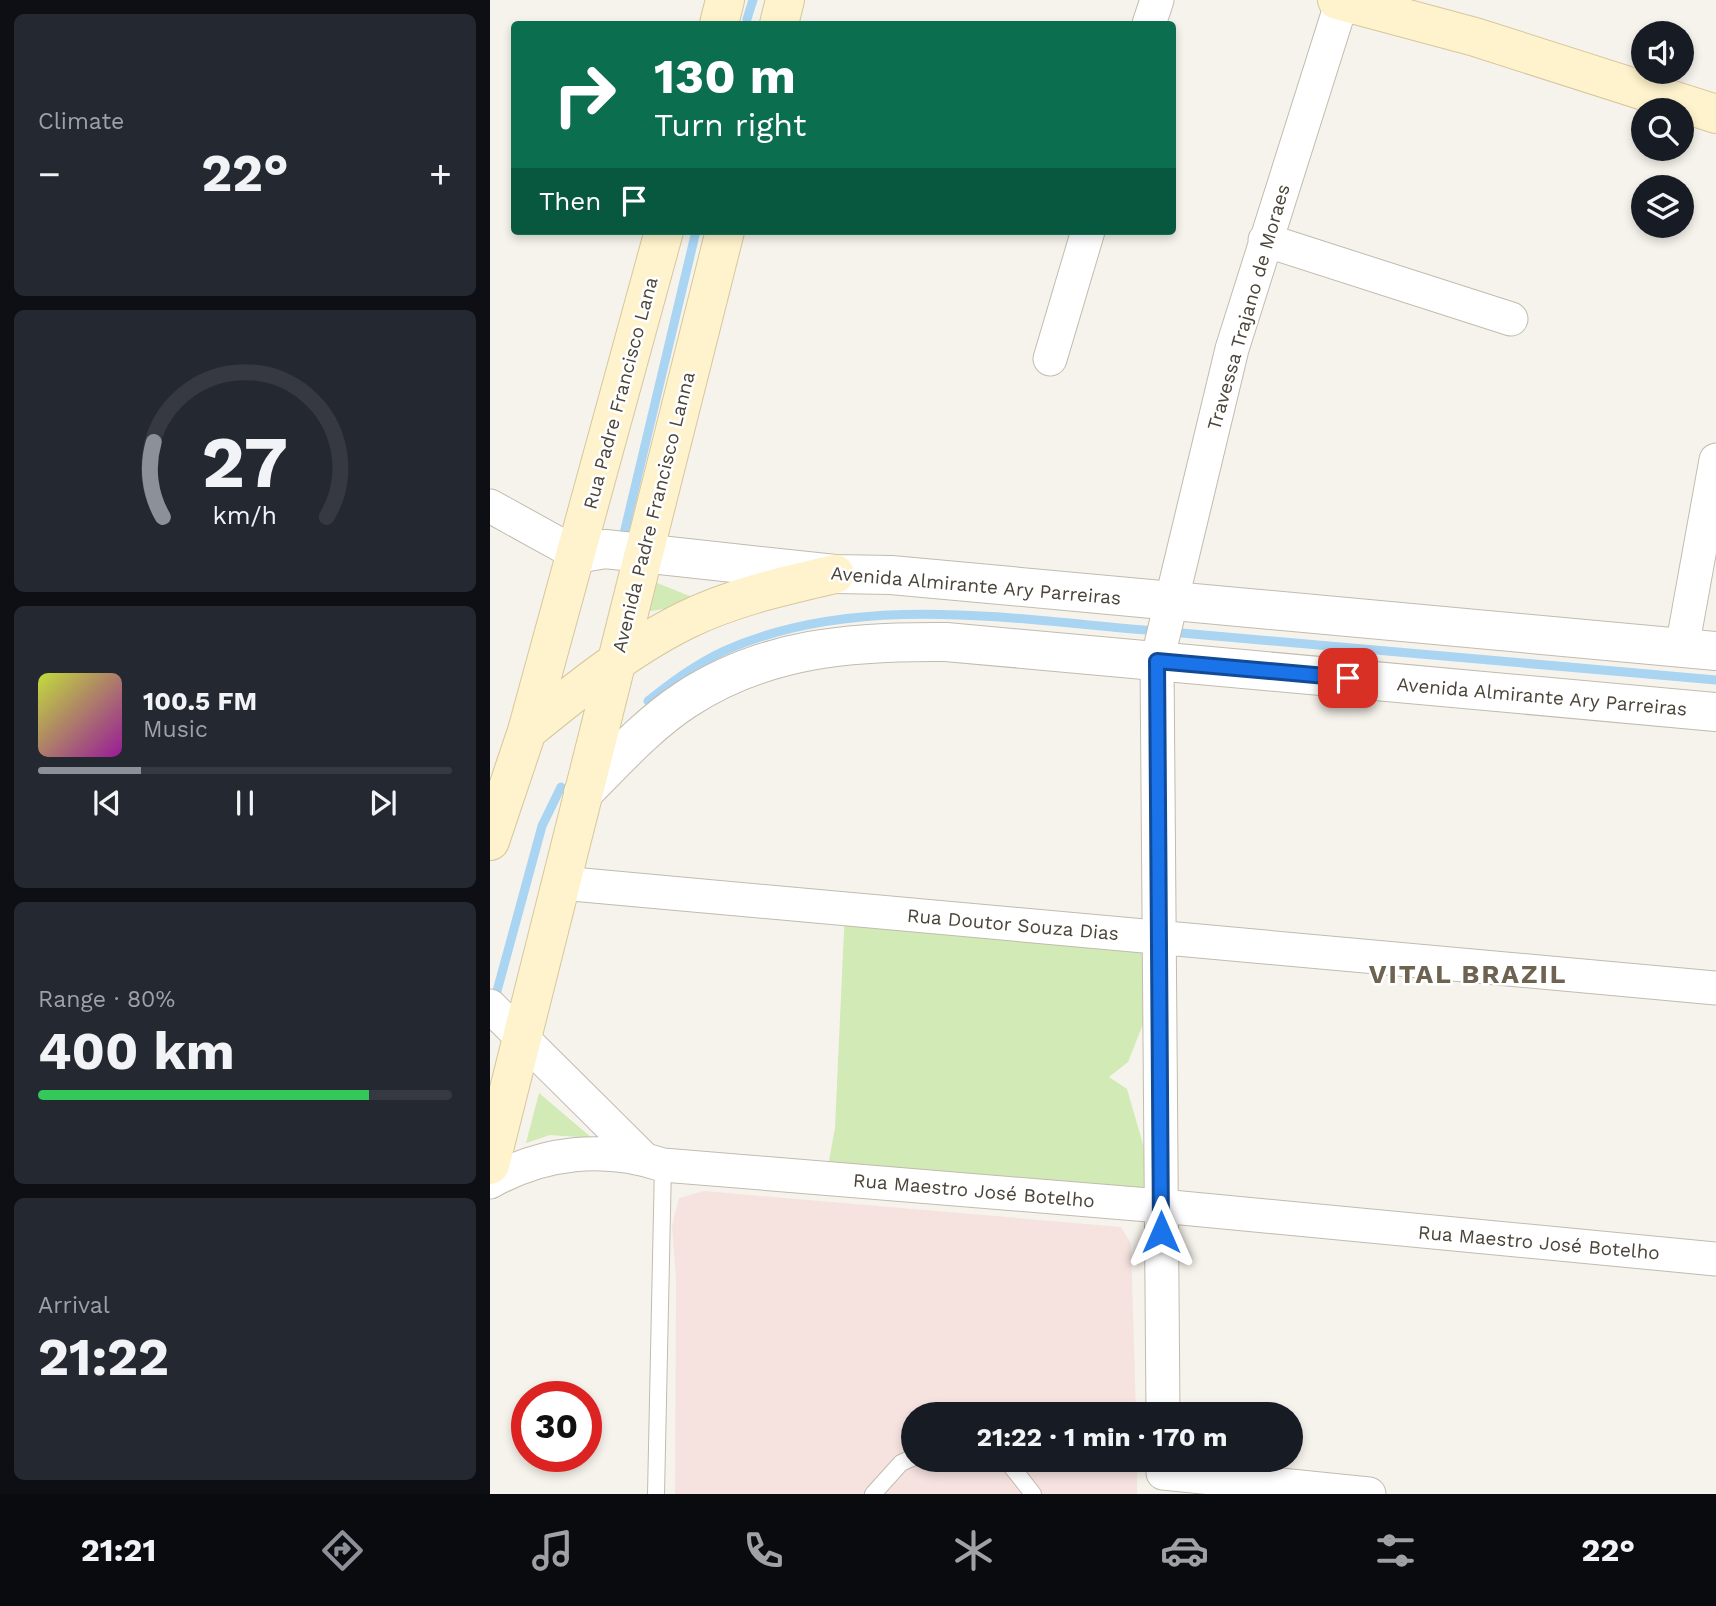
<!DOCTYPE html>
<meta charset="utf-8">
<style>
:root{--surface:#171b24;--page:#242831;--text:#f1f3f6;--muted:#9ea1a6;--line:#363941;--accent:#8c9099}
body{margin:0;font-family:"Work Sans",sans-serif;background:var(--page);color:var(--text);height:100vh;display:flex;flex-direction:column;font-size:26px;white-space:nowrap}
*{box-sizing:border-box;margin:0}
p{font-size:23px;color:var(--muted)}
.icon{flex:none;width:38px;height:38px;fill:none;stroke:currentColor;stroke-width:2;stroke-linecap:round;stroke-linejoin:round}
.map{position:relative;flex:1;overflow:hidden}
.drawer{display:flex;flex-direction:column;gap:14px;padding:14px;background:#0d0f14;width:490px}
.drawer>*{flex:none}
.top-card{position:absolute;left:21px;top:21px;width:665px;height:214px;border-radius:7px;box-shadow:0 4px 10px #0003;background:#0b6e4f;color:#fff;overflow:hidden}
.fabs{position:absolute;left:1141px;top:21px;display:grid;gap:14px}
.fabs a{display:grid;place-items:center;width:63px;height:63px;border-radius:50%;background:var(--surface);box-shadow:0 4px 10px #0003;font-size:35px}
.speed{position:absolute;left:21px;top:1381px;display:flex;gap:14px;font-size:35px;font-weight:700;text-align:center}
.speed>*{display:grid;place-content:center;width:91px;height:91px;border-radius:50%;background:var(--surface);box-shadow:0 4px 10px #0003;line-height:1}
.speed .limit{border:10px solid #d22;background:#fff;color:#111}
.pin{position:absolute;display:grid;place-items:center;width:60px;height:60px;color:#fff;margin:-30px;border-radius:14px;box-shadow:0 4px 10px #0006}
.me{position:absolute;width:77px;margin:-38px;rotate:0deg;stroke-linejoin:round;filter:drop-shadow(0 0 5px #0008)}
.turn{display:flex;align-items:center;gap:24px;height:147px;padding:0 28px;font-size:32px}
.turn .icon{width:91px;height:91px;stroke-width:2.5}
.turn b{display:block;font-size:49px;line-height:60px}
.then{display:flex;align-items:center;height:66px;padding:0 28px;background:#0003;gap:14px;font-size:26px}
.big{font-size:52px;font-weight:700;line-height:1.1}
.drawer .tile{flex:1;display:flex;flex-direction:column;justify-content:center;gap:10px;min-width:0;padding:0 24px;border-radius:10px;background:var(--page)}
.drawer .dial{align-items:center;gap:0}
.dial svg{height:182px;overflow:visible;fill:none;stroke:var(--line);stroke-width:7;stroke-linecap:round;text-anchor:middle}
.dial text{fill:var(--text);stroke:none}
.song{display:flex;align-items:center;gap:21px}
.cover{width:84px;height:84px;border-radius:10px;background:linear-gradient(135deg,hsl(70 70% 55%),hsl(300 70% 35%))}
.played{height:7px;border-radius:4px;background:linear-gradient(90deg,var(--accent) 25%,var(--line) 25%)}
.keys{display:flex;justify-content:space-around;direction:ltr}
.heat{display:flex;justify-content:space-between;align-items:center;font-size:38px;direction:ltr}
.charge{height:10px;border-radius:5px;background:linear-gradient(90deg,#34c759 80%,var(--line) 0)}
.trip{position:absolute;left:411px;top:1402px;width:402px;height:70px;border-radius:35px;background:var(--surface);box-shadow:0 4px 10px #0003;font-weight:700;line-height:70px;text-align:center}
.tab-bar{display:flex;height:112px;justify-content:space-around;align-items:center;background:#090b0e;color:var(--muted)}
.tab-bar .icon{width:49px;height:49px}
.tab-bar .on{color:var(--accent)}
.tab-bar b{font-size:32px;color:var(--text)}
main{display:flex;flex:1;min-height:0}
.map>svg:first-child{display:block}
.medical{fill:#f6e3e0}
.green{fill:#d2eab5}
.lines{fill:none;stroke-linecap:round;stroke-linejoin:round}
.stream{stroke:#a9d4f2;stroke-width:9}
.service-casing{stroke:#c2bbae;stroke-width:18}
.minor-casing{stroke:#c2bbae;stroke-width:35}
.tertiary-casing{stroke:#c2bbae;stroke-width:40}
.secondary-casing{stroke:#d6c79b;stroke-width:40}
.service{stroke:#fff;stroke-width:16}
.minor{stroke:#fff;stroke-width:33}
.tertiary{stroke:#fff;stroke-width:38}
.secondary{stroke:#fff3cd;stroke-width:38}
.route-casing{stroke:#114b97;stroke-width:18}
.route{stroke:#1a73e8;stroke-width:12}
.labels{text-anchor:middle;stroke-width:5;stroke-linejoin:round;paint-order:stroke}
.street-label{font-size:19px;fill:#4b4439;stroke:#fff}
.district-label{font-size:26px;font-weight:bold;letter-spacing:2px;fill:#6e6250;stroke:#fff}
</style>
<main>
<section class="drawer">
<div class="tile"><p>Climate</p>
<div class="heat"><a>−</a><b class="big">22°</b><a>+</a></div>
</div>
<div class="tile dial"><svg viewBox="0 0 100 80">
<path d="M14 69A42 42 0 1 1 86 69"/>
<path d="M14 69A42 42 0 0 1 10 36" stroke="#8c9099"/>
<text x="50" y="56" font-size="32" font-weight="700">27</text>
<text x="50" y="72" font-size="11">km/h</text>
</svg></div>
<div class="tile">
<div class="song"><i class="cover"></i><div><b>100.5 FM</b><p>Music</p></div></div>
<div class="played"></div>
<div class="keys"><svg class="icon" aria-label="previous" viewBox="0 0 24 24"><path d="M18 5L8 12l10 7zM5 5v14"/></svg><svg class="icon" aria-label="pause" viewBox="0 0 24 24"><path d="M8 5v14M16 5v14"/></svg><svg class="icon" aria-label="next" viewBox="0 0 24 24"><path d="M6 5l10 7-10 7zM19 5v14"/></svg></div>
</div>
<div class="tile"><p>Range · 80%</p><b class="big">400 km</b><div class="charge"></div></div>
<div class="tile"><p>Arrival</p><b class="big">21:22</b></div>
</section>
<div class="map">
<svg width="1226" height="1494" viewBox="0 0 1226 1494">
<rect width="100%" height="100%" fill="#f6f3ec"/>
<path class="medical" d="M214,1191L631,1227L641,1244L646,1414H424V1460H647V1494H185L186,1278L182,1226L189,1198Z"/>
<path class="green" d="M155,578L217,603L146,613Z
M355,909L668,938L669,984L638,1062L619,1077L637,1089L671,1206L336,1177L345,1128Z
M49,1093L102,1138L60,1135L36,1143Z"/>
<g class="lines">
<path class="stream" d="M257,19L263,0
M132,542L206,231
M680,632L1226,680
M158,701C182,682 206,664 234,651C368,591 526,620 666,631
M4,1002L52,826L71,787"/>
<defs>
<path id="service" d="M512,1460L518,1462L543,1494
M166,1494L173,1165
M383,1494L411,1463L424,1457"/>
<path id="minor" d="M659,24L667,0
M775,240L1021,319
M560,359L598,231
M0,506L87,554
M1192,648L1226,460
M71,883L1226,988
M0,1006L153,1158
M0,1182C53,1152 114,1145 173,1165L671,1206L1226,1259
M673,1414L667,661L742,349L852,1
M673,1473L879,1494"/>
<path id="tertiary" d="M87,554L115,549L345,574L401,575L1226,651
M93,793C125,761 157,725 195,700C275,647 364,641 456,642L1226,712"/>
<path id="secondary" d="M847,0L985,37L1226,114
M229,24L235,0
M289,24L295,0
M37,731C86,691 139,648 196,620C243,597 294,586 345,574
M0,841L37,731L174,231
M0,1165L235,231"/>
</defs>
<use href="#service" class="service-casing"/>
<use href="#minor" class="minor-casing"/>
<use href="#tertiary" class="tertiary-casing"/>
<use href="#secondary" class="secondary-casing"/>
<use href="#service" class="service"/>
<use href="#minor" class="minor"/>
<use href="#tertiary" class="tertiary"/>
<use href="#secondary" class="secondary"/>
</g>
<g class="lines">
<defs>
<path id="route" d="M671,1232L667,661L858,678"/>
</defs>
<use href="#route" class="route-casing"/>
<use href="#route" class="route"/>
</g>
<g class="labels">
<g class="street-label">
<text transform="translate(758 307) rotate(-74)" y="7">Travessa Trajano de Moraes</text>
<text transform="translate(130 393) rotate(-75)" y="7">Rua Padre Francisco Lana</text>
<text transform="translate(163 512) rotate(-76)" y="7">Avenida Padre Francisco Lanna</text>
<text transform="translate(486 585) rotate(5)" y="7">Avenida Almirante Ary Parreiras</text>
<text transform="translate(1052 696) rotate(5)" y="7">Avenida Almirante Ary Parreiras</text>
<text transform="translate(523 924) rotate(5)" y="7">Rua Doutor Souza Dias</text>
<text transform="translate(484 1190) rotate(5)" y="7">Rua Maestro José Botelho</text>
<text transform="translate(1049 1242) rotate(5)" y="7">Rua Maestro José Botelho</text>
</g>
<g class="district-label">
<text x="978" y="983">VITAL BRAZIL</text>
</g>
</g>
</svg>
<div class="fabs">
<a><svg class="icon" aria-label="sound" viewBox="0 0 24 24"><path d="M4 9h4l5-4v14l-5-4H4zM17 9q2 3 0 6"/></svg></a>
<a><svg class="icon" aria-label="search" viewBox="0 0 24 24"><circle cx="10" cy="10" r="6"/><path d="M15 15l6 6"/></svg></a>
<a><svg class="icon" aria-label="layers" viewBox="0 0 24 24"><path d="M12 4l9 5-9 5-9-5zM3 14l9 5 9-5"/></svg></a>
</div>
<div class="speed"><div class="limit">30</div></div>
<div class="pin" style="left:858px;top:678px;background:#d93025"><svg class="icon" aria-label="arrive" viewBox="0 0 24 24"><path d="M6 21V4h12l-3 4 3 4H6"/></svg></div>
<svg class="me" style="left:671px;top:1232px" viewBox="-20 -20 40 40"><path d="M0-17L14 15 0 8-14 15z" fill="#1a73e8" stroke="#fff" stroke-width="4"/></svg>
<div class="trip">21:22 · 1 min · 170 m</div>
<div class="top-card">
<div class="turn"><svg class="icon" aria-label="right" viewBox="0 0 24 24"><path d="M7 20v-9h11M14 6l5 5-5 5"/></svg><div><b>130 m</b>Turn right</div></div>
<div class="then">Then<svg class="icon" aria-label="arrive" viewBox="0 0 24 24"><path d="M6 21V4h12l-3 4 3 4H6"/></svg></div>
</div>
</div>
</main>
<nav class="tab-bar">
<b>21:21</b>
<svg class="icon on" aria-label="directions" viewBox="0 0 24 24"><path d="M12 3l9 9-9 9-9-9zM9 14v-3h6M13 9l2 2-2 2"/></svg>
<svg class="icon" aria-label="music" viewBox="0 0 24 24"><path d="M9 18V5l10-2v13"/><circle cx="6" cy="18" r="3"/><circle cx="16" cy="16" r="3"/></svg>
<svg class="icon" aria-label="phone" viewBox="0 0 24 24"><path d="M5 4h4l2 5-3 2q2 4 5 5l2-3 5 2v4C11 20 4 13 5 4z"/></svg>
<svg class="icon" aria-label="climate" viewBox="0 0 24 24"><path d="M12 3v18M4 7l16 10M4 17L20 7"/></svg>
<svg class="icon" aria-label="car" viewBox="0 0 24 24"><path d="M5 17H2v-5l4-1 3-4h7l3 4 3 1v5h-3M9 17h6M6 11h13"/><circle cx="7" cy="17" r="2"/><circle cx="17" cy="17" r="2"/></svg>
<svg class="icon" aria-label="filters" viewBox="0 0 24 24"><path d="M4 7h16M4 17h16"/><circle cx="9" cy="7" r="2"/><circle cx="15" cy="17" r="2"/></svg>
<b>22°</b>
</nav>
